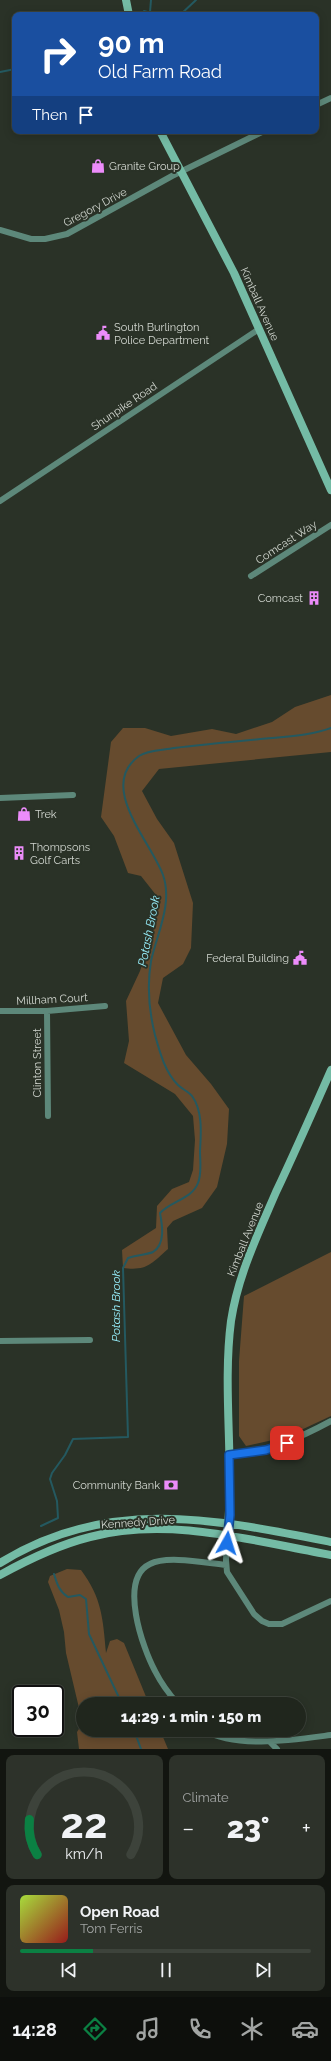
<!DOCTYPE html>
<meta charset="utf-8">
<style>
:root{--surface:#20261d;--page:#2d322a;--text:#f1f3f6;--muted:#a2a5a4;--line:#3d433b;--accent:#0b8043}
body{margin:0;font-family:Raleway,sans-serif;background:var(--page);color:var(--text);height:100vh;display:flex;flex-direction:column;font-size:15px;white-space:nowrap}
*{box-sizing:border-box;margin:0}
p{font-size:13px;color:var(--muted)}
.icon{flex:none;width:22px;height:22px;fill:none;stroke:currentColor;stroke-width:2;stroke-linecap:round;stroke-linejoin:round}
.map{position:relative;height:1749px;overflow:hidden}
.side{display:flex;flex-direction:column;gap:6px;padding:6px;background:#121510;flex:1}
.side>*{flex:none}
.hud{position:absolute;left:12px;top:12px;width:307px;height:122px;border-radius:8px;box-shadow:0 2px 10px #0003,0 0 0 1px var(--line);background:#1a4fa0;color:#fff;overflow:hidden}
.speed{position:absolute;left:12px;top:1685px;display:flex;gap:8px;font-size:20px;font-weight:700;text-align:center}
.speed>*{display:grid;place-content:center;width:52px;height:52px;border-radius:50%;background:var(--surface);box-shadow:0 2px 10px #0003,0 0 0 1px var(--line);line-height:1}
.speed .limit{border:2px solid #111;border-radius:6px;background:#fff;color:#111}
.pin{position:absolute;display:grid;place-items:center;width:34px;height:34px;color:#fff;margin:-17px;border-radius:8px;box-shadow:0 2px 6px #0006}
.me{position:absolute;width:44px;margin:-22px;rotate:6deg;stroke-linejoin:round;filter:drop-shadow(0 0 3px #0008)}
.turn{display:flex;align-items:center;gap:14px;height:84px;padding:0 20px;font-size:18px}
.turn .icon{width:52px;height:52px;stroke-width:2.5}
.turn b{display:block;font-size:28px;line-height:34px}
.then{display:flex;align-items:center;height:38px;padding:0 20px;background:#0003;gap:8px;font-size:15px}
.big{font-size:30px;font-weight:800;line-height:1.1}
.side .tile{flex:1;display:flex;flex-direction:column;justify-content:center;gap:6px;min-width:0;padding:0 14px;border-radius:8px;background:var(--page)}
.side .dial{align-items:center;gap:0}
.dial svg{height:104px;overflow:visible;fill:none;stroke:var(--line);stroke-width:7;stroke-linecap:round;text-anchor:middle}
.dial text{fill:var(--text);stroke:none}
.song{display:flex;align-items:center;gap:12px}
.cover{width:48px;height:48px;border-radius:6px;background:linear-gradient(135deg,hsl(80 70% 55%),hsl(0 70% 35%))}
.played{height:4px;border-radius:2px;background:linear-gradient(90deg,var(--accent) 25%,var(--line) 25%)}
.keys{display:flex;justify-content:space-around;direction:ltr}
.heat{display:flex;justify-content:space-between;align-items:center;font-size:22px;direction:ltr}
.side .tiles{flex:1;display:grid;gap:6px;grid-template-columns:1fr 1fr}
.tile:last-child{grid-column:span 2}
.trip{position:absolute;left:76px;top:1697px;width:230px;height:40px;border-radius:20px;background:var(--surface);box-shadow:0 2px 10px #0003,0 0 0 1px var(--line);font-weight:800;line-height:40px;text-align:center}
.menu{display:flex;height:64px;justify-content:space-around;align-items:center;background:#0d0f0c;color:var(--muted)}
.menu .icon{width:28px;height:28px}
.menu .on{color:var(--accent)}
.menu b{font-size:18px;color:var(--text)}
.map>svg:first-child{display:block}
.green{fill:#664b2e}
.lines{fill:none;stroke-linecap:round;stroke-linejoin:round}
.stream{stroke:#245960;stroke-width:2}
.street{stroke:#5d887a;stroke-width:6}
.secondary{stroke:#74bba5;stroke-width:8}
.route-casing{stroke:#114b97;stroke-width:10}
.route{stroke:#1a73e8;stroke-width:7}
.labels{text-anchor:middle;stroke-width:4;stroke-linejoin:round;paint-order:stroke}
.poi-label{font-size:11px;fill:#d2d7d0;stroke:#2a3227;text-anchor:start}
.street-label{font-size:11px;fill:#d2d7d0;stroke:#2a3227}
.water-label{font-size:12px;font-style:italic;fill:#96eefb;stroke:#2a3227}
</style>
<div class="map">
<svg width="331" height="1749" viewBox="0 0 331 1749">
<rect width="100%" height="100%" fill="#2a3227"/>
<path class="green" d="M331,695V752L159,769L142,791L157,819L174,843L193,903L191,948L183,964L163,978L158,1003L186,1055L211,1084L229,1109L227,1144L217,1187L202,1208L173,1221L167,1228L168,1249C151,1264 147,1271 123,1268L122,1250L156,1228L157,1206L172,1189L189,1182L193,1170L195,1140L193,1116L175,1094L124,1063L129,1041L126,1001L140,971L153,932L160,900L141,876L128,873L114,836L101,817L111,742L123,728H145L171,736L212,729L236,734L272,722L295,707Z
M331,1252V1416L286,1437L246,1446L239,1436V1361L244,1296Z
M67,1569L81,1570C102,1598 103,1619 106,1653L110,1641L117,1639L124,1643L149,1704H83V1714L79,1708L66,1653L64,1632L59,1610L48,1582L50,1576Z
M82,1724L83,1730H160L168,1749H79L77,1732Z"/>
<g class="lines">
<path class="stream" d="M144,11L158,15
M150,12L151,0
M180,15L196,0
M0,72L15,69
M41,1526L58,1518L57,1501L50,1479L52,1473L65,1455L73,1439L128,1437L123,1268L128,1258C134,1256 149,1254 153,1252C166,1244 162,1224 160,1213C171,1201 192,1199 198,1183C202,1173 200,1161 200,1151C201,1134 203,1111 192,1096C189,1092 182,1089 178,1085C165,1072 160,1053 155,1035C149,1011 147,985 151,961C157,934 173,903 163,875C151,842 97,786 139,756C147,750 164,750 174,748C206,744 239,741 272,738C292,736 312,735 331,728
M54,1574C57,1584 59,1591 68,1597L80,1595L86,1599L89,1634L122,1704
M134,1730L141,1749"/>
<path class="street" d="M316,105L331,98
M0,230L31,239H45L67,234L172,176L264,131
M0,501L259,329
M251,576L331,525
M0,798L73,795
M0,1011H47L105,1006
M47,1011L48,1116
M0,1341L90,1340
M229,1455C269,1451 296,1440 331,1421
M227,1536L226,1560L227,1572L254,1614L262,1621L269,1624H282L331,1601
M178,1704C169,1694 161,1683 155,1671C143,1649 118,1579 150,1564C167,1555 206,1563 226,1565
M204,1730C236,1749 293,1740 331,1735
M270,1742L277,1749"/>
<path class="secondary" d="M126,0L129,15
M160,131L234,273L331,490
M227,1536C235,1465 222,1391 231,1321C238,1275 258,1234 276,1192C295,1152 313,1111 331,1070
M0,1563C108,1496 215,1519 331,1542
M0,1575C29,1559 58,1545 90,1537C169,1516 253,1541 331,1555"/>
</g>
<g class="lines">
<defs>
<path id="route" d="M227,1543L230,1515L229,1455L266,1450L287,1443"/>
</defs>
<use href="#route" class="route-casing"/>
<use href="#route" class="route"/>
</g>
<defs>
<symbol id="shop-bare" viewBox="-9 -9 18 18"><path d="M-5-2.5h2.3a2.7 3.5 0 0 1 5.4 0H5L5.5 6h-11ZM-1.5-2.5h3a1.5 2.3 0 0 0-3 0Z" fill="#ec8cfa" stroke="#2a3227" stroke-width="2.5" paint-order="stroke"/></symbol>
<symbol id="civic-bare" viewBox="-9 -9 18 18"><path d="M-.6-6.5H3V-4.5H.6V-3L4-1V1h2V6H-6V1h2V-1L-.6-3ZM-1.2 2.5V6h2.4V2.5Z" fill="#ec8cfa" stroke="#2a3227" stroke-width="2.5" paint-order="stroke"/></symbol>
<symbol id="building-bare" viewBox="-9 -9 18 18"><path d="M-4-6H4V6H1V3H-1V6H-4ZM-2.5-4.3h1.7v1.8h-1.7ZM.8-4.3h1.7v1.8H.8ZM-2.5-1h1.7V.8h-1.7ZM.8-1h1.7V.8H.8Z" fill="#ec8cfa" stroke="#2a3227" stroke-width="2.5" paint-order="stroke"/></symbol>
<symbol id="bank-bare" viewBox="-9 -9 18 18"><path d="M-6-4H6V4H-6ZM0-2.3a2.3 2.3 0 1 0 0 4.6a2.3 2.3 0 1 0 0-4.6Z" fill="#ec8cfa" stroke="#2a3227" stroke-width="2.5" paint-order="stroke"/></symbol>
</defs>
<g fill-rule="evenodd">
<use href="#shop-bare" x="88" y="156" width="20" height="20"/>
<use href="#civic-bare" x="93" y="323" width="20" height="20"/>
<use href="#building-bare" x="304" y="588" width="20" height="20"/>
<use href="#shop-bare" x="14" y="804" width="20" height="20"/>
<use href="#building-bare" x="9" y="843" width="20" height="20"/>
<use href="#civic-bare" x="290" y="948" width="20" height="20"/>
<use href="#bank-bare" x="161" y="1475" width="20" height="20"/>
</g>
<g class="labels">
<g class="poi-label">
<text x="109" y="170">Granite Group</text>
<text x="114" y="331">South Burlington<tspan x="114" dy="13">Police Department</tspan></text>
<text x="303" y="602" text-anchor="end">Comcast</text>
<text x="35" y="818">Trek</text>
<text x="30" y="851">Thompsons<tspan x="30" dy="13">Golf Carts</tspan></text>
<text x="289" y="962" text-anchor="end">Federal Building</text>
<text x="160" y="1489" text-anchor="end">Community Bank</text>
</g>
<g class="street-label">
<text transform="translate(95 207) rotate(-28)" y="4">Gregory Drive</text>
<text transform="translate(260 304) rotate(66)" y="4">Kimball Avenue</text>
<text transform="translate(124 406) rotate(-34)" y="4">Shunpike Road</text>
<text transform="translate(286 542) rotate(-33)" y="4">Comcast Way</text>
<text transform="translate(52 999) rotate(-3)" y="4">Millham Court</text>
<text transform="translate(37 1063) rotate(-90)" y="4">Clinton Street</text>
<text transform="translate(245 1239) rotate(-68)" y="4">Kimball Avenue</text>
<text transform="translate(138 1522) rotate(-4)" y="4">Kennedy Drive</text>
</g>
<g class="water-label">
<text transform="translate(149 931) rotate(-79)" y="4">Potash Brook</text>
<text transform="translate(116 1306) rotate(-90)" y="4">Potash Brook</text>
</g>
</g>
</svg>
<div class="speed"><div class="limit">30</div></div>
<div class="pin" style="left:287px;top:1443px;background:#d93025"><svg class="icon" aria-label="arrive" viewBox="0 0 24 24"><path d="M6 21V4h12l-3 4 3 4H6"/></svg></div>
<svg class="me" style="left:227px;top:1543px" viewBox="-20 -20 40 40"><path d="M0-17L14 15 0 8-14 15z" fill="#1a73e8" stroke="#fff" stroke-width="4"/></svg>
<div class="trip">14:29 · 1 min · 150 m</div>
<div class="hud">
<div class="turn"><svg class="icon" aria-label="right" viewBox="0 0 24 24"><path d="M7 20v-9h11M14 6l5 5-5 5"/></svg><div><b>90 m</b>Old Farm Road</div></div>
<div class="then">Then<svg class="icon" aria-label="arrive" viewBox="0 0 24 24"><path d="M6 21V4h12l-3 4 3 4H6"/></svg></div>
</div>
</div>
<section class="side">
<div class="tiles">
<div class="tile dial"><svg viewBox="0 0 100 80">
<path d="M14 69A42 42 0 1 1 86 69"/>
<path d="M14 69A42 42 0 0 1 8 42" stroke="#0b8043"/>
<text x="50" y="56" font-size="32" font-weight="700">22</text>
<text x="50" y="72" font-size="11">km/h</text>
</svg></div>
<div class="tile"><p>Climate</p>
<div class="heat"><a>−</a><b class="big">23°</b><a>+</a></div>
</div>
<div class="tile">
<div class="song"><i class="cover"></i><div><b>Open Road</b><p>Tom Ferris</p></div></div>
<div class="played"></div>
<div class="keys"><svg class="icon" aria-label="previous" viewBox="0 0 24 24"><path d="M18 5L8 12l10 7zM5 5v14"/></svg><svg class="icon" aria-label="pause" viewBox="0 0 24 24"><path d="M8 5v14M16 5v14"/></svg><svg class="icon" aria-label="next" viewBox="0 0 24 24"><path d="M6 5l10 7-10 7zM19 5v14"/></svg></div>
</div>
</div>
</section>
<nav class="menu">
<b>14:28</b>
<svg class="icon on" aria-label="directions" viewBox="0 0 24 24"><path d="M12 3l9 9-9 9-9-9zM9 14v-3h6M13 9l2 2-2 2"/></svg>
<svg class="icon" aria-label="music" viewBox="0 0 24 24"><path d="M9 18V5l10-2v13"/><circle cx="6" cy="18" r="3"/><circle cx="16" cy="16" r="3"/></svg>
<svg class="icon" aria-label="phone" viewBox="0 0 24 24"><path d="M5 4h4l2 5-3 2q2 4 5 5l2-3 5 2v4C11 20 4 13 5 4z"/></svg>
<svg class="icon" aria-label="climate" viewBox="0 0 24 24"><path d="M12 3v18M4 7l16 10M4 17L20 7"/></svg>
<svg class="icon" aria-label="car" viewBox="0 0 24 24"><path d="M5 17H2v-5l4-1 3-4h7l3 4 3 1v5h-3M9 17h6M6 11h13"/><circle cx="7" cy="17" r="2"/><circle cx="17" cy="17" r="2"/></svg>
</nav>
